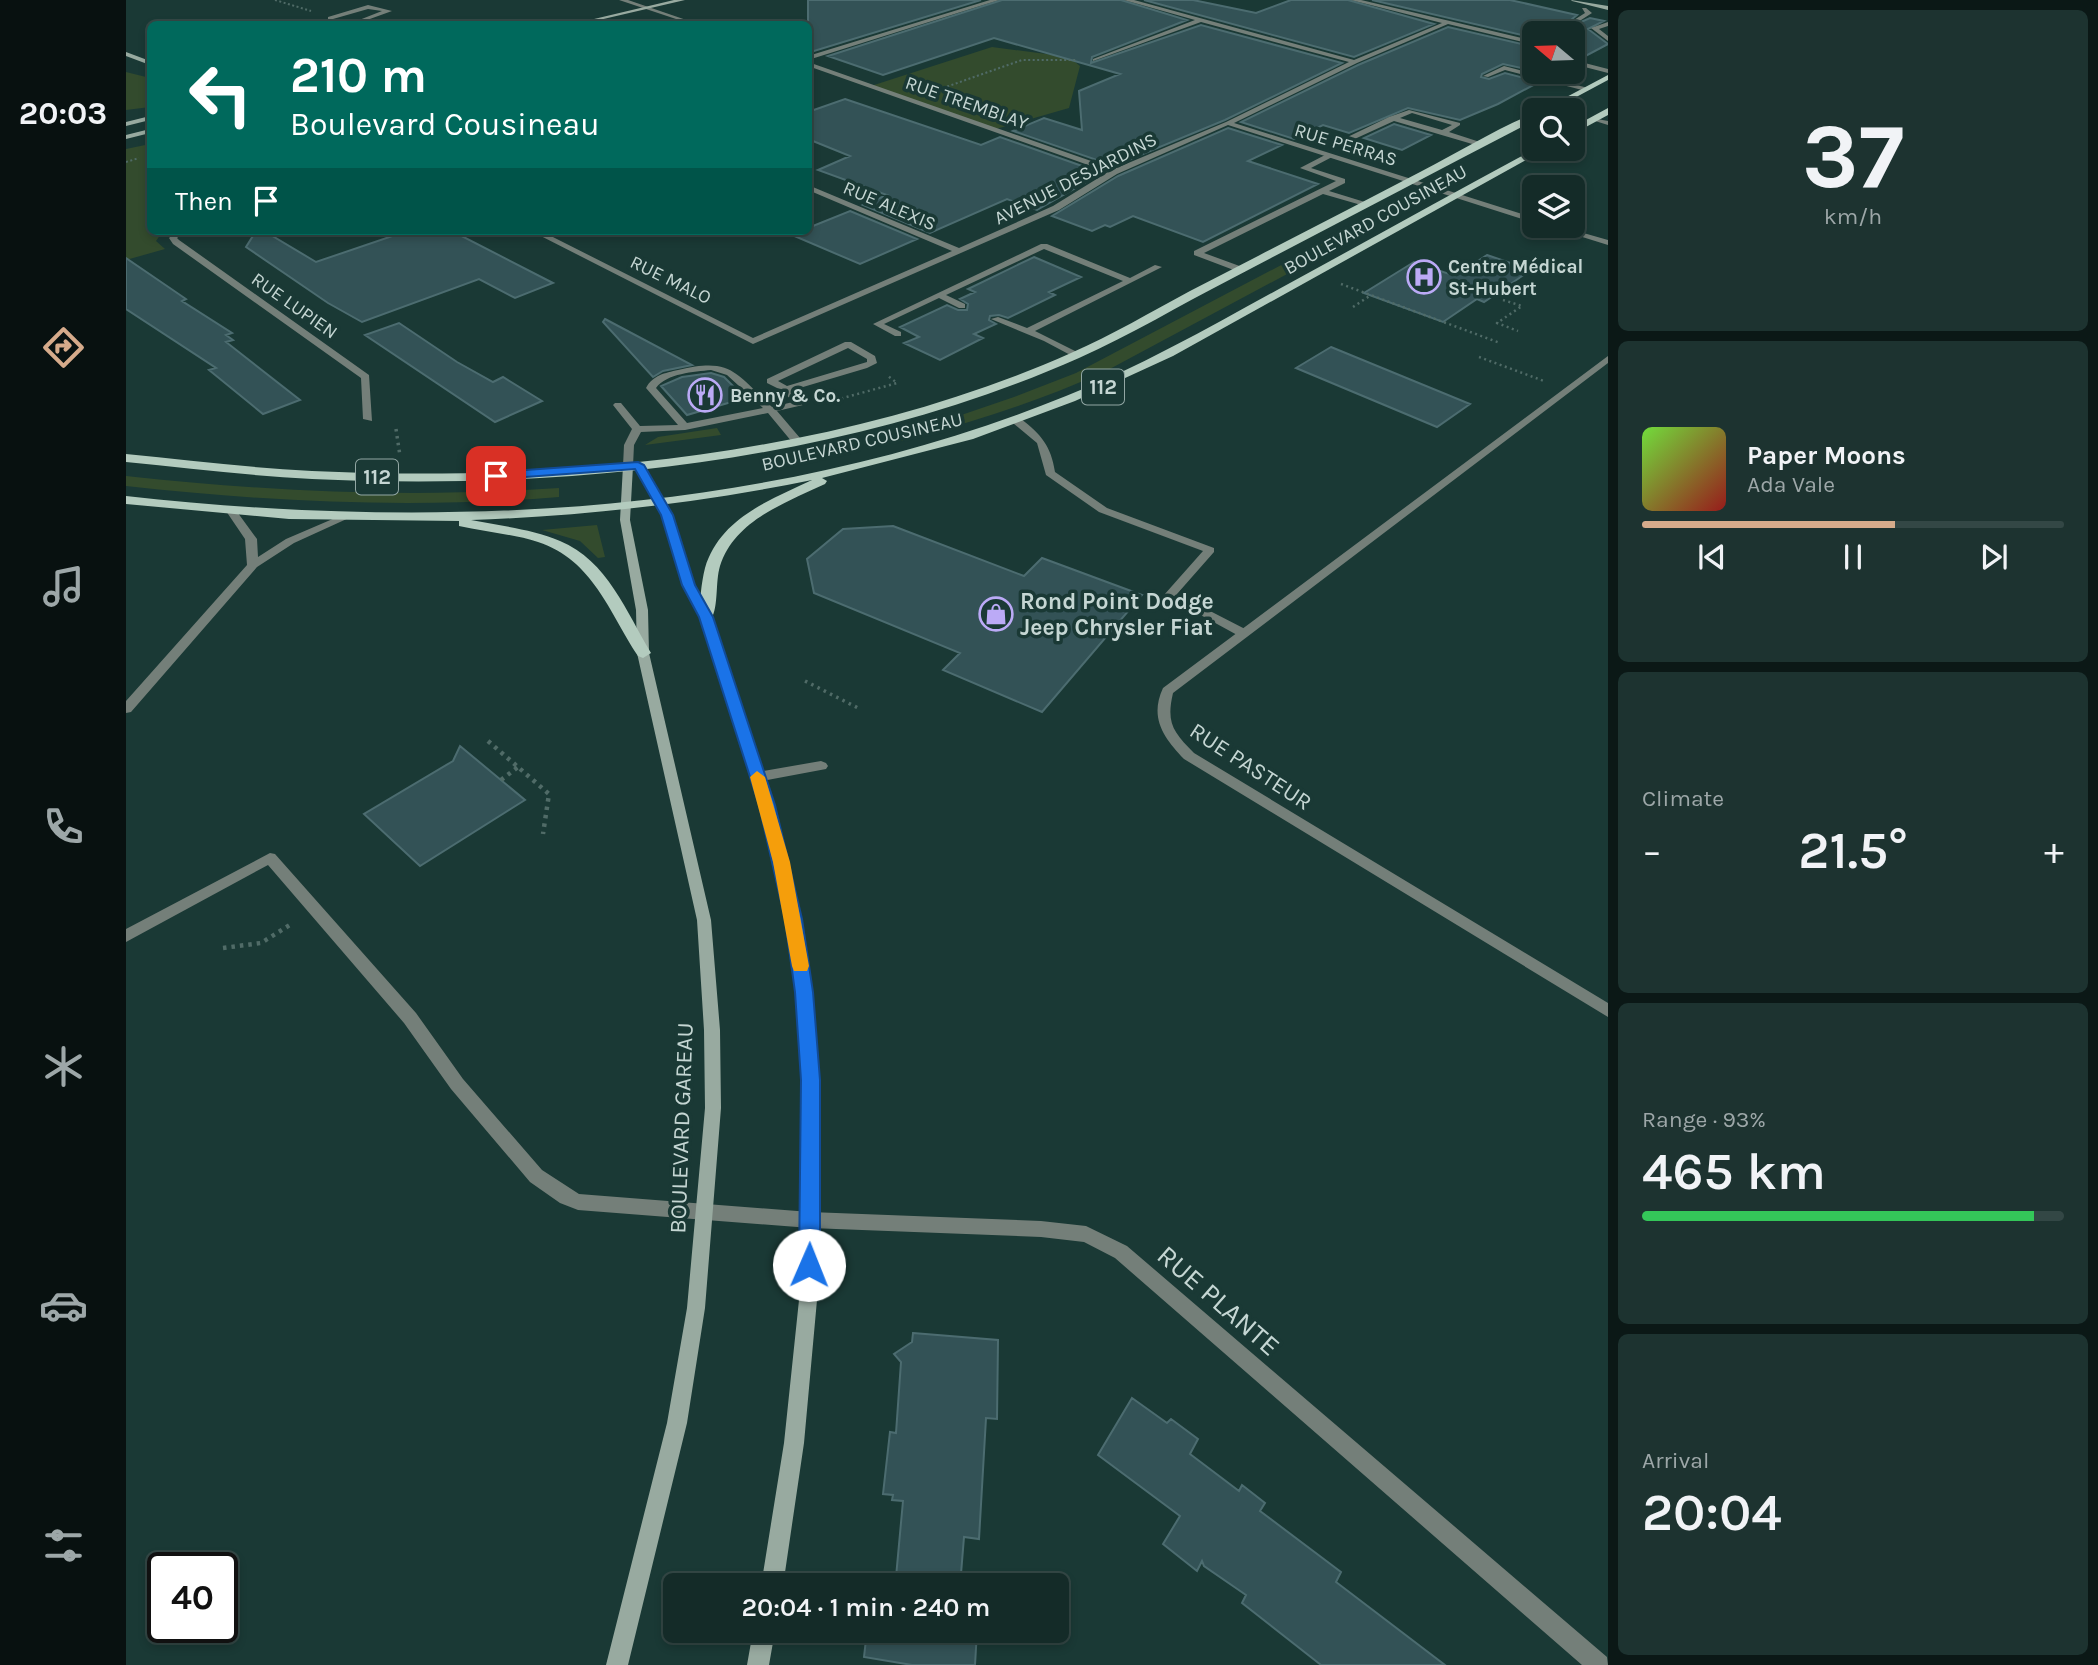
<!DOCTYPE html>
<meta charset="utf-8">
<style>
:root{--surface:#142b28;--page:#1d3330;--text:#f1f3f6;--muted:#9da7a8;--line:#334745;--accent:#d6ab8b}
body{margin:0;font-family:Karla,sans-serif;background:var(--page);color:var(--text);height:100vh;display:flex;flex-direction:column;font-size:26px;white-space:nowrap}
*{box-sizing:border-box;margin:0}
p{font-size:23px;color:var(--muted)}
.icon{flex:none;width:38px;height:38px;fill:none;stroke:currentColor;stroke-width:2;stroke-linecap:round;stroke-linejoin:round}
.map{position:relative;flex:1;overflow:hidden}
.drawer{display:flex;flex-direction:column;gap:10px;padding:10px;background:#0b1816;width:490px}
.drawer>*{flex:none}
.hud{position:absolute;left:21px;top:21px;width:665px;height:214px;border-radius:10px;box-shadow:0 4px 10px #0003,0 0 0 2px var(--line);background:#00695c;color:#fff;overflow:hidden}
.needle{width:46px;rotate:289deg}
.buttons{position:absolute;left:1396px;top:21px;display:grid;gap:14px}
.buttons a{display:grid;place-items:center;width:63px;height:63px;border-radius:10px;background:var(--surface);box-shadow:0 4px 10px #0003,0 0 0 2px var(--line);font-size:35px}
.speed{position:absolute;left:21px;top:1552px;display:flex;gap:14px;font-size:35px;font-weight:700;text-align:center}
.speed>*{display:grid;place-content:center;width:91px;height:91px;border-radius:50%;background:var(--surface);box-shadow:0 4px 10px #0003,0 0 0 2px var(--line);line-height:1}
.speed .limit{border:4px solid #111;border-radius:10px;background:#fff;color:#111}
.pin{position:absolute;display:grid;place-items:center;width:60px;height:60px;color:#fff;margin:-30px;border-radius:14px;box-shadow:0 4px 10px #0006}
.me{position:absolute;width:77px;margin:-38px;rotate:1deg;stroke-linejoin:round;filter:drop-shadow(0 0 5px #0008)}
.turn{display:flex;align-items:center;gap:24px;height:147px;padding:0 28px;font-size:32px}
.turn .icon{width:91px;height:91px;stroke-width:2.5}
.turn b{display:block;font-size:49px;line-height:60px}
.then{display:flex;align-items:center;height:66px;padding:0 28px;background:#0003;gap:14px;font-size:26px}
.big{font-size:52px;font-weight:600;line-height:1.1}
.drawer .tile{flex:1;display:flex;flex-direction:column;justify-content:center;gap:10px;min-width:0;padding:0 24px;border-radius:10px;background:var(--page)}
.drawer .dial{align-items:center;gap:0}
.dial b{font-size:91px;line-height:1}
.song{display:flex;align-items:center;gap:21px}
.cover{width:84px;height:84px;border-radius:10px;background:linear-gradient(135deg,hsl(100 70% 55%),hsl(0 70% 35%))}
.played{height:7px;border-radius:4px;background:linear-gradient(90deg,var(--accent) 60%,var(--line) 60%)}
.keys{display:flex;justify-content:space-around;direction:ltr}
.heat{display:flex;justify-content:space-between;align-items:center;font-size:38px;direction:ltr}
.charge{height:10px;border-radius:5px;background:linear-gradient(90deg,#34c759 93%,var(--line) 0)}
.trip{position:absolute;left:537px;top:1573px;width:406px;height:70px;border-radius:10px;background:var(--surface);box-shadow:0 4px 10px #0003,0 0 0 2px var(--line);font-weight:600;line-height:70px;text-align:center}
main{display:flex;flex:1;min-height:0}
.menu{display:flex;flex-direction:column;width:126px;justify-content:space-around;align-items:center;background:#081110;color:var(--muted)}
.menu .icon{width:49px;height:49px}
.menu .active{color:var(--accent)}
.menu b{font-size:32px;color:var(--text)}
.map>svg:first-child{display:block}
.green{fill:#334b2d}
.building{fill:#335256;stroke:#4c6c70;stroke-width:2}
.lines{fill:none;stroke-linecap:round;stroke-linejoin:round}
.path-far3{stroke:#506b67;stroke-width:2;stroke-dasharray:2 2.5;stroke-linecap:butt}
.path-far2{stroke:#506b67;stroke-width:2.5;stroke-dasharray:2 3.5;stroke-linecap:butt}
.path-far1{stroke:#506b67;stroke-width:3.5;stroke-dasharray:2.5 4.5;stroke-linecap:butt}
.path{stroke:#506b67;stroke-width:4.5;stroke-dasharray:3.5 5;stroke-linecap:butt}
.lane{fill:#747f79;fill-rule:evenodd}
.street{fill:#747f79;fill-rule:evenodd}
.secondary{fill:#98aaa0;fill-rule:evenodd}
.primary{fill:#b3cbbe;fill-rule:evenodd}
.route{fill:#1a73e8;stroke:#114b97;stroke-width:2}
.slow{fill:#f59e0b}
.labels{text-anchor:middle;stroke-width:7;stroke-linejoin:round;paint-order:stroke}
.far-street-label{font-size:19px;fill:#c5d6d3;stroke:#1a3935}
.far-poi-label{font-size:19px;font-weight:bold;fill:#c5d6d3;stroke:#1a3935;text-anchor:start}
.shield{fill:#1a3935;stroke:#92a7a4;stroke-width:2}
.shield-label{font-size:21px;font-weight:bold;fill:#c5d6d3}
.poi-label{font-size:23px;font-weight:bold;fill:#c5d6d3;stroke:#1a3935;text-anchor:start}
.street-label{font-size:23px;fill:#c5d6d3;stroke:#1a3935}
.near-street-label{font-size:28px;fill:#c5d6d3;stroke:#1a3935}
</style>
<main>
<nav class="menu">
<b>20:03</b>
<svg class="icon active" aria-label="directions" viewBox="0 0 24 24"><path d="M12 3l9 9-9 9-9-9zM9 14v-3h6M13 9l2 2-2 2"/></svg>
<svg class="icon" aria-label="music" viewBox="0 0 24 24"><path d="M9 18V5l10-2v13"/><circle cx="6" cy="18" r="3"/><circle cx="16" cy="16" r="3"/></svg>
<svg class="icon" aria-label="phone" viewBox="0 0 24 24"><path d="M5 4h4l2 5-3 2q2 4 5 5l2-3 5 2v4C11 20 4 13 5 4z"/></svg>
<svg class="icon" aria-label="climate" viewBox="0 0 24 24"><path d="M12 3v18M4 7l16 10M4 17L20 7"/></svg>
<svg class="icon" aria-label="car" viewBox="0 0 24 24"><path d="M5 17H2v-5l4-1 3-4h7l3 4 3 1v5h-3M9 17h6M6 11h13"/><circle cx="7" cy="17" r="2"/><circle cx="17" cy="17" r="2"/></svg>
<svg class="icon" aria-label="filters" viewBox="0 0 24 24"><path d="M4 7h16M4 17h16"/><circle cx="9" cy="7" r="2"/><circle cx="15" cy="17" r="2"/></svg>
</nav>
<div class="map">
<svg width="1482" height="1665" viewBox="0 0 1482 1665">
<rect width="100%" height="100%" fill="#1a3935"/>
<path class="green" d="M866,47L943,57L954,66L943,108L870,129L745,86Z
M0,72L24,78V107L0,110Z
M24,144V231H37L30,241L39,249L0,260V149Z
M1197,243V246L1163,273L980,371L977,369L972,371L975,373C916,400 855,419 793,437L784,436L785,439L776,441L771,437L888,397L950,373Z
M591,428L595,435L519,445L532,437Z
M0,476C149,492 284,498 433,488V497C287,509 145,502 0,486Z
M471,525L479,557L472,558L454,541L416,530Z"/>
<path class="building" d="M682,0H855L688,51L682,50Z
M876,0H995L1061,20L966,57L965,63L1075,25L1216,63L1099,120L988,166L887,131L918,118L956,130L953,91L994,74L868,38L757,75L702,56Z
M1018,0H1067L1130,13L1165,0H1222L1308,24L1228,57Z
M1246,0H1384L1451,15L1445,20L1448,25L1464,18L1478,21L1462,29L1482,44L1454,59L1447,58V33H1409V38Z
M1322,27L1409,47V71L1377,64L1356,74L1355,77L1363,79L1379,73L1413,82L1372,104L1334,120L1282,108L1223,133L1197,125L1168,139L1115,122L1232,65Z
M719,99L855,145L874,137L976,173L911,210L881,199L804,233L737,205L761,195L692,170L724,156L682,139V112Z
M1268,124L1305,135L1276,150L1238,138Z
M1102,128L1156,145L1122,161L1192,184L1077,242L1007,216L984,227L979,225L966,231L926,216L992,176Z
M724,211L791,239L734,264L666,235L682,231V228Z
M130,231H138L190,262L281,231H326L427,283L389,298L353,279L236,322L202,303L120,247Z
M1361,255L1405,270L1358,302L1351,299L1317,322L1238,293L1288,262L1329,276Z
M908,257L955,277L923,292L929,295L882,318L873,315L864,316L863,320L870,324L848,334L857,338L814,360L778,343L793,337L774,327L821,305L832,310H841L842,304L834,299L849,292L842,289Z
M0,258L60,299L56,301L106,333L100,335L107,340L100,342L174,400L137,414L83,370L90,368L0,309Z
M479,319L566,365L537,371L527,377L477,322Z
M273,323L331,362L367,382L377,377L416,401L369,422L239,335Z
M1205,347L1344,404L1311,427L1170,368Z
M585,373L598,377L619,398L561,415L535,386L556,377Z
M767,526L898,576L916,558L1016,595L916,712L817,670L834,653L688,593L681,559L717,529Z
M334,746L399,800L294,866L238,814L327,761Z
M787,1333L872,1340L871,1419L860,1418L853,1539L838,1537L834,1586H762L763,1576L770,1577L777,1501L766,1500L767,1495L757,1494L764,1432L770,1433L775,1362L768,1354L786,1342Z
M1006,1398L1041,1423L1045,1419L1072,1439L1064,1454L1113,1491L1116,1485L1139,1503L1134,1511L1215,1572L1210,1582L1319,1665H1195L1116,1603L1120,1595L1078,1566L1076,1561L1071,1571L1037,1544L1054,1516L972,1455Z
M741,1631H851L849,1665H786L738,1657Z"/>
<g class="lines">
<path class="path-far3" d="M149,0L185,11
M817,88L896,60H951
M0,162L13,158"/>
<path class="path-far2" d="M1405,270L1411,266
M1215,284L1374,343
M1377,300L1396,306L1371,323L1392,331
M1227,307L1245,295
M1353,357L1418,381
M710,400L771,383L762,376"/>
<path class="path-far1" d="M270,429L274,456
M679,681L734,709"/>
<path class="path" d="M362,741L423,794L417,834
M375,780L392,767
M97,948L135,943L167,923"/>
<path class="lane" d="M1456,8H1460L1466,13L1452,22H1448V20L1459,13Z
M1482,22V26L1473,29L1482,36V41L1465,28Z
M1447,60L1482,69V73L1447,64Z
M1378,66L1462,88L1463,89L1460,91L1379,70L1362,77L1357,76Z
M24,92V99L19,97V95Z
M1283,110L1334,123V125L1323,132L1360,144L1353,146L1268,121L1222,142L1270,156V160L1207,144L1263,117ZM1286,113L1326,125L1316,130L1274,118Z
M1466,118L1482,121V125L1466,120Z
M1201,154L1208,156L1185,168L1219,179V183L1203,191L1242,203V207L1197,194L1078,253L1119,268V272H1113L1068,255V251L1210,181L1174,168Z
M915,244H921L1004,278L1029,265L1036,267L909,331L953,353V357L950,358L918,341L865,319L872,317L901,328L997,281L918,249L820,295L839,304V308H833L813,298L758,324L775,332V336H769L747,324Z
M719,342H725L749,356L751,363L741,368L667,390L677,401V405L651,411L674,438V442H666L642,413L559,430L515,432L508,445L507,466L502,469L497,466L498,445L506,429L487,405L489,403H495L514,426L552,425L520,388C527,375 539,373 552,370C606,357 609,373 646,407L667,402L657,391L641,383V379ZM722,348L741,359V362L661,386L652,381ZM585,370L601,375L637,408L561,423L530,388C541,373 568,372 585,370Z
M887,419H895C915,434 925,446 929,472L981,508L1088,548V552L1051,594L1121,630L1123,633L1121,636H1113L1038,595L1077,551L973,512L920,475L911,443L887,423Z
M105,508L109,509L131,539L132,557L160,539L216,515L220,514L225,517L168,543L131,567L5,712L0,713V701L121,565L119,539L100,511Z
M695,761L700,763L702,766L700,769L631,782L624,777L631,772Z
M144,853L149,854L290,1013L337,1079L416,1170L453,1194L580,1204L586,1206L589,1212L586,1218L580,1220L452,1210L434,1203L404,1182L325,1089L278,1023L142,865L0,942V929Z"/>
<path class="street" d="M493,0H502L572,24H565Z
M864,0H873L682,60V56Z
M998,0H1008L1228,60L1316,23L1225,0H1235L1409,41V45L1322,24L1231,63L1108,123L1409,218V223L1102,125L991,174L933,210L627,344L405,231H415L627,338L826,251L682,190V185L833,248L927,206L982,172L682,66V62L988,169L1100,122L1223,62L1075,22L967,61V59L1069,20Z
M242,5L266,11L230,24H223L256,11L242,9L207,19L216,24L202,22V17Z
M1421,226H1433L1482,240V245Z
M50,231H59L51,238L53,240L243,375L246,421L237,419L235,378L47,244L43,238Z
M1482,356V363L1047,693C1040,723 1047,732 1068,753L1482,1003V1017L1058,759C1038,738 1023,718 1037,688Z
M580,1204L684,1212L915,1221L960,1226L1001,1246L1481,1657L1482,1665H1456L989,1258L958,1242L915,1237L684,1228L580,1220L574,1218L571,1212L574,1206Z"/>
<path class="secondary" d="M548,0H559L456,24H447Z
M1445,0L1482,6V10L1446,1Z
M0,52L24,61V65L0,56Z
M24,116V120L0,126V122Z
M24,129V133L0,139V135Z
M512,462L517,465L546,515L568,585L586,617L648,805L674,919L686,992L694,1124L691,1300L678,1443L657,1586H635L658,1443L673,1300L678,1124L670,992L660,919L634,805L574,617L556,585L536,515L507,465Z
M502,463L507,466L504,520L522,610L523,653L585,920L594,1030L595,1108L579,1308L561,1423L502,1665H480L541,1423L561,1308L579,1108L578,1030L571,920L511,653L510,610L494,520L497,466Z
M627,1631H649L643,1665H621Z"/>
<path class="primary" d="M1482,75V80L1426,110H1416Z
M1482,108V115L1447,134V127Z
M1409,113V120C1307,173 1206,226 1105,279C1054,305 1005,335 953,358C719,462 439,491 186,479C124,476 62,468 0,462V454C62,460 124,468 186,471C436,483 715,455 945,353C986,335 1025,312 1064,291C1142,251 1219,211 1296,171C1333,152 1370,129 1409,113Z
M1409,149H1420L1047,356L949,401L847,439L696,478L701,481L699,484C659,503 609,520 594,566C589,583 593,605 585,620H575L573,617C574,601 575,584 579,568C594,518 644,500 686,480C574,503 460,516 345,520C375,526 406,529 434,541C481,560 501,613 525,653L517,658L512,656C483,612 467,560 412,542C387,534 359,532 333,526V521L163,519L0,504V496C314,531 644,516 940,396C1014,367 1084,327 1153,289C1239,242 1324,195 1409,149Z"/>
</g>
<path class="route" d="M512,462L518,465L547,515L569,585L587,617L649,805L676,919L687,992L694,1080V1265L691,1272L683,1275L676,1272L673,1265L675,1080L669,992L659,919L633,805L573,617L556,585L535,515L509,469L370,479L364,476L370,472Z"/>
<path class="slow" d="M631,771L639,777L664,862L683,966L681,971H668L666,966L647,862L624,777Z"/>
<defs>
<symbol id="hospital-ring" viewBox="-11 -11 22 22"><circle r="9.5" fill="#1a3935" stroke="#bbaaf6" stroke-width="1.5"/><path d="M-5-5h3v3.5h4V-5h3V5h-3V1.5h-4V5h-3Z" fill="#bbaaf6"/></symbol>
<symbol id="restaurant-ring" viewBox="-11 -11 22 22"><circle r="9.5" fill="#1a3935" stroke="#bbaaf6" stroke-width="1.5"/><path d="M-5-6h1v4h1v-4h1v4h1v-4h1v5L-1.5 .5V6h-2V.5L-5-1ZM5-6V6H3V1.5H1.5Q1.5-4 5-6Z" fill="#bbaaf6"/></symbol>
<symbol id="shop-ring" viewBox="-11 -11 22 22"><circle r="9.5" fill="#1a3935" stroke="#bbaaf6" stroke-width="1.5"/><path d="M-5-2.5h2.3a2.7 3.5 0 0 1 5.4 0H5L5.5 6h-11ZM-1.5-2.5h3a1.5 2.3 0 0 0-3 0Z" fill="#bbaaf6"/></symbol>
</defs>
<g fill-rule="evenodd">
<use href="#hospital-ring" x="1279" y="258" width="38" height="38"/>
<use href="#restaurant-ring" x="560" y="376" width="38" height="38"/>
<use href="#shop-ring" x="851" y="595" width="38" height="38"/>
</g>
<g class="labels">
<g class="far-street-label">
<text transform="translate(841 102) rotate(19)" y="7">RUE TREMBLAY</text>
<text transform="translate(1220 144) rotate(17)" y="7">RUE PERRAS</text>
<text transform="translate(949 178) rotate(-27)" y="7">AVENUE DESJARDINS</text>
<text transform="translate(764 205) rotate(23)" y="7">RUE ALEXIS</text>
<text transform="translate(1249 219) rotate(-29)" y="7">BOULEVARD COUSINEAU</text>
<text transform="translate(545 279) rotate(26)" y="7">RUE MALO</text>
<text transform="translate(169 305) rotate(35)" y="7">RUE LUPIEN</text>
<text transform="translate(736 441) rotate(-13)" y="7">BOULEVARD COUSINEAU</text>
</g>
<g class="far-poi-label">
<text x="1322" y="273">Centre Médical<tspan x="1322" dy="22">St-Hubert</tspan></text>
<text x="604" y="402">Benny &amp; Co.</text>
</g>
<g class="shield">
<rect x="956" y="369.5" width="42" height="35" rx="5"/>
<rect x="230" y="459.5" width="42" height="35" rx="5"/>
</g>
<g class="shield-label">
<text x="977" y="394">112</text>
<text x="251" y="484">112</text>
</g>
<g class="poi-label">
<text x="894" y="609">Rond Point Dodge<tspan x="894" dy="26">Jeep Chrysler Fiat</tspan></text>
</g>
<g class="street-label">
<text transform="translate(1125 766) rotate(33)" y="8">RUE PASTEUR</text>
<text transform="translate(555 1128) rotate(-88)" y="8">BOULEVARD GAREAU</text>
</g>
<g class="near-street-label">
<text transform="translate(1093 1300) rotate(41)" y="10">RUE PLANTE</text>
</g>
</g>
</svg>
<div class="buttons">
<a><svg class="needle" viewBox="-14 -14 28 28"><path d="M0-13l5 13h-10z" fill="#e53935"/><path d="M0 13l5-13h-10z" fill="#9da7a8"/></svg></a>
<a><svg class="icon" aria-label="search" viewBox="0 0 24 24"><circle cx="10" cy="10" r="6"/><path d="M15 15l6 6"/></svg></a>
<a><svg class="icon" aria-label="layers" viewBox="0 0 24 24"><path d="M12 4l9 5-9 5-9-5zM3 14l9 5 9-5"/></svg></a>
</div>
<div class="speed"><div class="limit">40</div></div>
<div class="pin" style="left:370px;top:476px;background:#d93025"><svg class="icon" aria-label="arrive" viewBox="0 0 24 24"><path d="M6 21V4h12l-3 4 3 4H6"/></svg></div>
<svg class="me" style="left:683px;top:1265px" viewBox="-20 -20 40 40"><circle r="19" fill="#fff"/><path d="M0-13L10 11 0 6-10 11z" fill="#1a73e8"/></svg>
<div class="trip">20:04 · 1 min · 240 m</div>
<div class="hud">
<div class="turn"><svg class="icon" aria-label="left" viewBox="0 0 24 24"><path d="M17 20v-9H6M10 6l-5 5 5 5"/></svg><div><b>210 m</b>Boulevard Cousineau</div></div>
<div class="then">Then<svg class="icon" aria-label="arrive" viewBox="0 0 24 24"><path d="M6 21V4h12l-3 4 3 4H6"/></svg></div>
</div>
</div>
<section class="drawer">
<div class="tile dial"><b>37</b><p>km/h</p></div>
<div class="tile">
<div class="song"><i class="cover"></i><div><b>Paper Moons</b><p>Ada Vale</p></div></div>
<div class="played"></div>
<div class="keys"><svg class="icon" aria-label="previous" viewBox="0 0 24 24"><path d="M18 5L8 12l10 7zM5 5v14"/></svg><svg class="icon" aria-label="pause" viewBox="0 0 24 24"><path d="M8 5v14M16 5v14"/></svg><svg class="icon" aria-label="next" viewBox="0 0 24 24"><path d="M6 5l10 7-10 7zM19 5v14"/></svg></div>
</div>
<div class="tile"><p>Climate</p>
<div class="heat"><a>−</a><b class="big">21.5°</b><a>+</a></div>
</div>
<div class="tile"><p>Range · 93%</p><b class="big">465 km</b><div class="charge"></div></div>
<div class="tile"><p>Arrival</p><b class="big">20:04</b></div>
</section>
</main>
